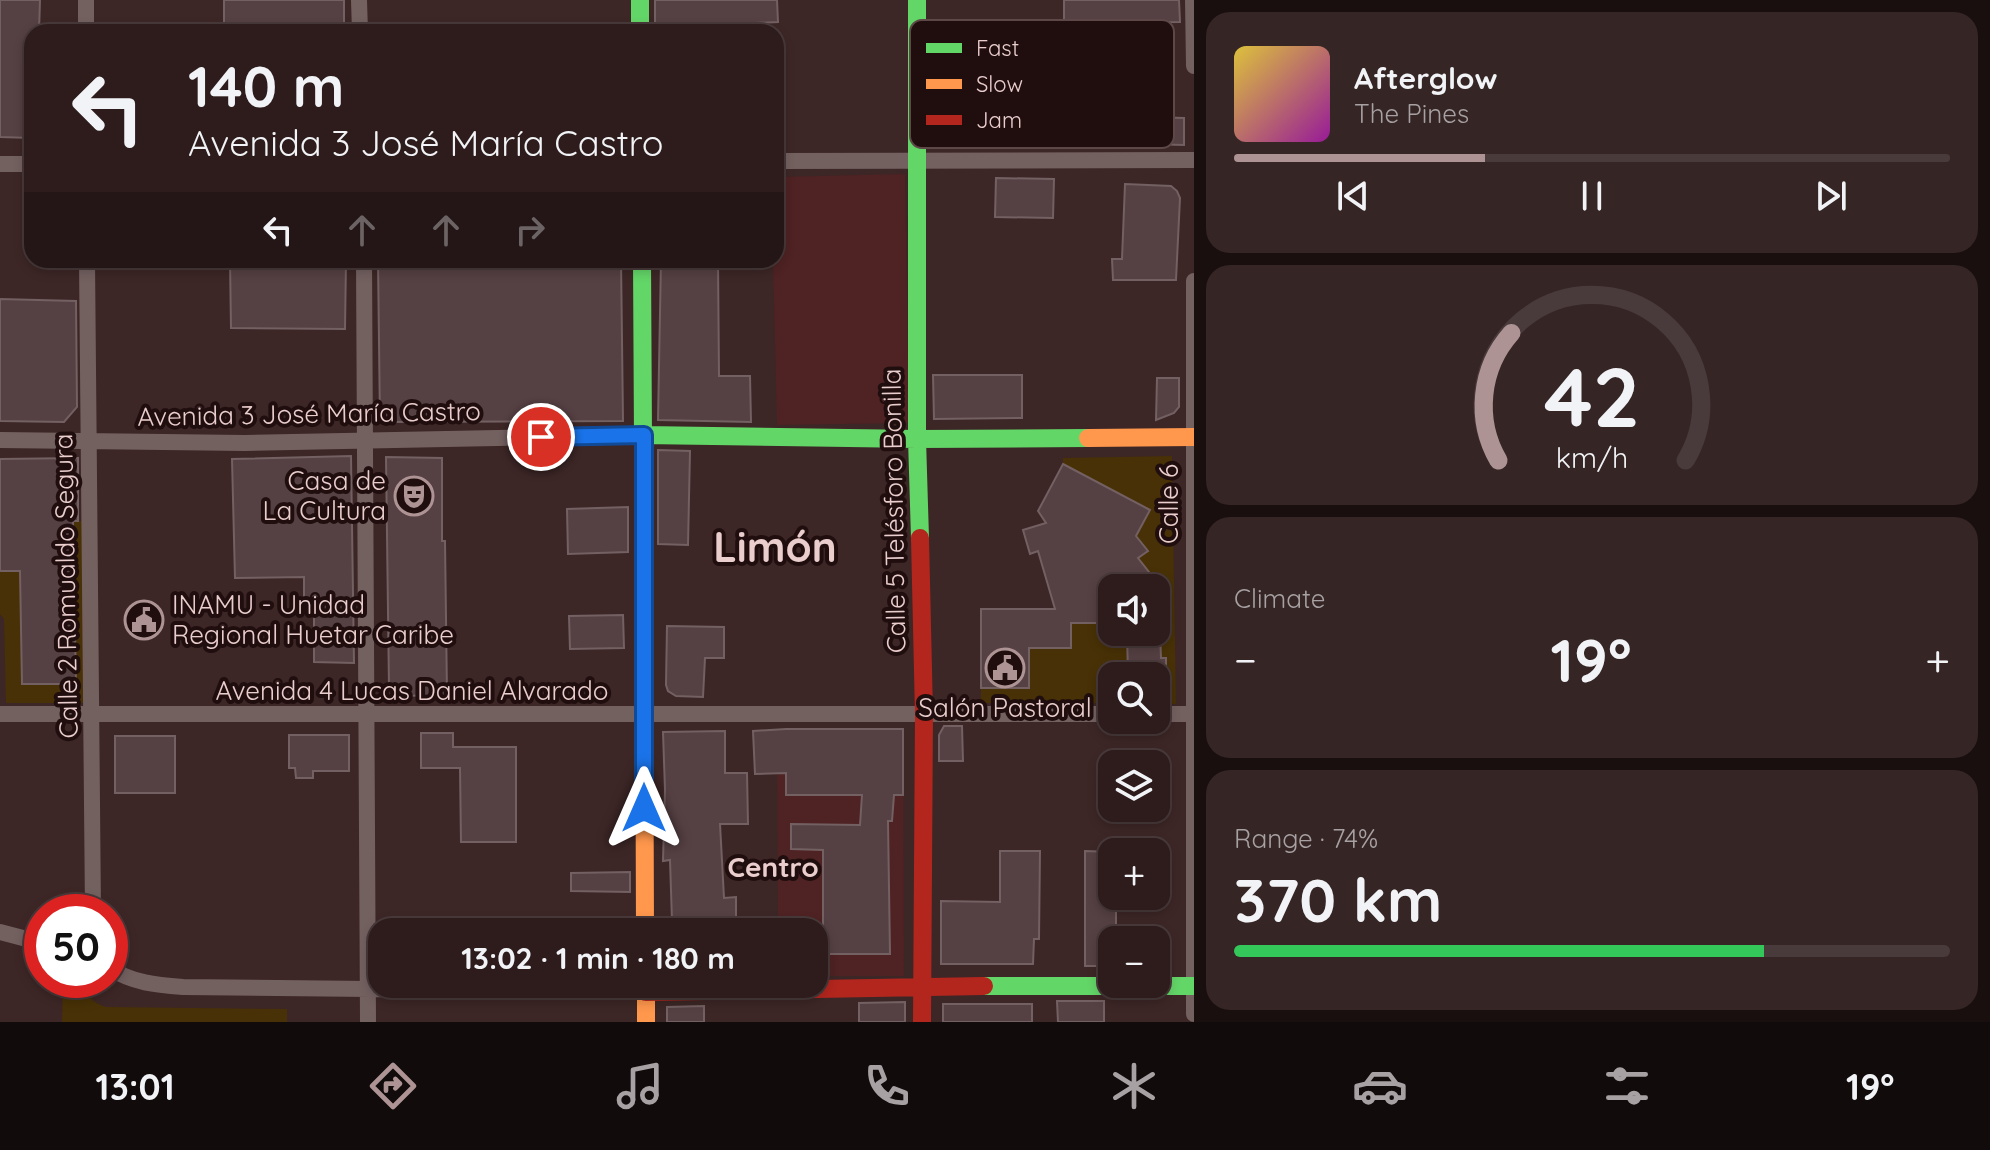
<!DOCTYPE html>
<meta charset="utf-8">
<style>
:root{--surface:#2e1c1c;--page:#362525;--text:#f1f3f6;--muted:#a7a1a3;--line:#493a3b;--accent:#ad9393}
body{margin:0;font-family:Quicksand,sans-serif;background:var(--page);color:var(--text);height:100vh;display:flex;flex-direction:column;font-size:30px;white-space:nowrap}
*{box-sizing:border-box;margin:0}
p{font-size:26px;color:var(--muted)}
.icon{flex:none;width:44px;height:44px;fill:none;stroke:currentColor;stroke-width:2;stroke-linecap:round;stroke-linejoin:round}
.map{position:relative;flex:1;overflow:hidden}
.drawer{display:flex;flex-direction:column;gap:12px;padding:12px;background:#190f0f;width:796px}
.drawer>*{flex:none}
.guide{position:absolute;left:24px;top:24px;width:760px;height:244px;border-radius:24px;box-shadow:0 4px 12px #0003,0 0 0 2px var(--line);background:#2e1c1c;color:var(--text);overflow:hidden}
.controls{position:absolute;left:1098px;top:574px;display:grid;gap:16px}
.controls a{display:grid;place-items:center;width:72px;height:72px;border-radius:16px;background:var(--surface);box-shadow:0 4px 12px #0003,0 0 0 2px var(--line);font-size:40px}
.speed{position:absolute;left:24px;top:894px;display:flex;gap:16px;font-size:40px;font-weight:700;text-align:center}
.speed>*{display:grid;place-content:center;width:104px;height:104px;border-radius:50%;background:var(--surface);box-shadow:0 4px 12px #0003,0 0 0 2px var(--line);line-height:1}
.speed .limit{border:12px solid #d22;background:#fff;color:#111}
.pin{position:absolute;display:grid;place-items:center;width:68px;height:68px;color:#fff;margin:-34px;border:4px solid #fff;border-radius:50%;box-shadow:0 2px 8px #0007}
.me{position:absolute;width:88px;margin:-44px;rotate:0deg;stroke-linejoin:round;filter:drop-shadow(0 0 6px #0008)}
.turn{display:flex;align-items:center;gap:28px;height:168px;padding:0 32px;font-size:36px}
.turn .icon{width:104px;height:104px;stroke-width:2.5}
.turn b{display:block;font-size:56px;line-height:68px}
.lanes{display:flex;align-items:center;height:76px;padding:0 32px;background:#0003;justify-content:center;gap:40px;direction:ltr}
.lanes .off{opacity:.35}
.big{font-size:60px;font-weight:800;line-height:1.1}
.drawer .card{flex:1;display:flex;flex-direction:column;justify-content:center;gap:12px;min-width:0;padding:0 28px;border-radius:24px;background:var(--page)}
.drawer .dial{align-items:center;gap:0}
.dial svg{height:208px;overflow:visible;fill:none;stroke:var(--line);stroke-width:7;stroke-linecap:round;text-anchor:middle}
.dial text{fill:var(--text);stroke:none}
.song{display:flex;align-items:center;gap:24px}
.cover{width:96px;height:96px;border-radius:12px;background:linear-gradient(135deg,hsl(50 70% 55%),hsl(300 70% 35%))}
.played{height:8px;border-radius:4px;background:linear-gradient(90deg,var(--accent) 35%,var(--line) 35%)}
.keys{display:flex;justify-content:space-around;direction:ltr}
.heat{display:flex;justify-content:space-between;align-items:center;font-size:44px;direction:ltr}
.charge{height:12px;border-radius:6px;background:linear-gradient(90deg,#34c759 74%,var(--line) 0)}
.trip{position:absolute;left:368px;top:918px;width:460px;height:80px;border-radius:24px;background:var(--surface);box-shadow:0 4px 12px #0003,0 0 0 2px var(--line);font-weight:800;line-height:80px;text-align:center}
.tab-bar{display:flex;height:128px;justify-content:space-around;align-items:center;background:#120b0b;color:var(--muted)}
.tab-bar .icon{width:56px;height:56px}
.tab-bar .current{color:var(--accent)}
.tab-bar b{font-size:36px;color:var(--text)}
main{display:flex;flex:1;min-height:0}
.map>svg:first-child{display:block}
.built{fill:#4f2223}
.green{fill:#483106}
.building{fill:#554043;stroke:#736062;stroke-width:2}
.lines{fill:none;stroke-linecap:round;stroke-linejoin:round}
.street{stroke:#736160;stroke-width:16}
.fast{stroke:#63d668;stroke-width:18}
.slow{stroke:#ff974d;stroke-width:18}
.jam{stroke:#b3261e;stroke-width:18}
.route-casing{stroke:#114b97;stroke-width:20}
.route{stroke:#1a73e8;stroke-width:14}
.labels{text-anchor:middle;stroke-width:8;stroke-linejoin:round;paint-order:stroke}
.street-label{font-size:26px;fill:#eacecd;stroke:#200e0e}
.poi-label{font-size:26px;fill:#eacecd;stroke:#200e0e;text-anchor:end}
.neighbourhood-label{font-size:28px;font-weight:bold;fill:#eacecd;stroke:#200e0e}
.town-label{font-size:42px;font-weight:bold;fill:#eacecd;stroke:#200e0e}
.key{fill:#200e0e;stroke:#5d4847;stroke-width:2}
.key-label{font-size:22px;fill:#eacecd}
</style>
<main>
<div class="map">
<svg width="1194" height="1022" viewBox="0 0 1194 1022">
<rect width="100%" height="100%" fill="#3d2626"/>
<path class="built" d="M905,174L909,423L777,425L773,260H776V177Z
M777,729H903L904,976H814V932H778Z"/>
<path class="green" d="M1172,456L1176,704L1156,703V681L1166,680V658H1157L1160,637L1157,636V624L1165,623L1164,604L1156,603V588H1119L1148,572L1138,558L1147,550L1136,536L1150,510L1063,464V458Z
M40,520L82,521L87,703H6L4,619L0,614V571H20L22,684H76L73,533Z
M1068,593L1112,623V632H1127L1128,676H1112V703H981V688H1029V648H1071V610H1055L1053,602Z
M63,980H83C87,996 91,1002 106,1007L287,1009V1022H62Z"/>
<path class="building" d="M0,0H40L39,32H32V138L0,137Z
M224,0H344V25L224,23Z
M655,0H777L778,22L710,25V32H655Z
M1064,0H1179L1180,22L1064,23Z
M1147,117L1184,118V145L1147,144Z
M996,178L1054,179L1053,218L995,217Z
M1125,184L1171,186L1177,191L1180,198L1176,280H1113L1112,259H1122Z
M230,260H346L345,329L231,328Z
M378,260H621L623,421L380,422Z
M661,260H718L719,376H750L751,422L658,420Z
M0,299L76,301L77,407L64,422L0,421Z
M933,375H1022V418L934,419Z
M1157,378H1179V407L1174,413L1156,420Z
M658,450L690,451L688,545L658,544Z
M351,456L354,663L314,662V606H304V577L235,578L232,459Z
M386,457L442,458V541H445L447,695L397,696L389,688Z
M78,458V521H73L76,684H22L20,571H0V459Z
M1063,464L1150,510L1136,536L1148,551L1138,558L1149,572L1127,588H1112V623H1071V648H1029V688H981V609H1055L1038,551L1030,554L1023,530L1046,523L1038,511Z
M628,507V552L568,554L567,509Z
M623,615L624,648L570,649L569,616Z
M667,626L724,627V658H705L703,697L676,696L668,691L666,685Z
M1127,632H1160L1161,658H1166V676H1128Z
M944,726H962L963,761H939V735Z
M786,729H903V795H894L892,821H888L890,954H823V850L791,849V824L860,825L862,795H786V773L755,774L753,731Z
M725,731V773H747L748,824H720L724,898L736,897V932H692V920L672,921L670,860L663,861L665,790L663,732Z
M421,733H453V747H516V842H461L460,768H421Z
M289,735H349V771H313V778H296L295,768H289Z
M115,736H175V793H115Z
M1000,851H1040L1039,939H1034L1033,964H941V901L1000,902Z
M1085,851L1112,852V896H1116V940H1112V966H1085Z
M630,872V892L571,891V873Z
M1057,1001H1104V1022H1058Z
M905,1002V1022H859V1003Z
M943,1004H1032V1022H943Z
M704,1006V1022H667V1007Z"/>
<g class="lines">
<path class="street" d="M86,0V32
M359,0L360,32
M1193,0L1194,66
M776,161L1194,160
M0,164H32
M87,260L93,912
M364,260L368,1022
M1194,281V1014
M0,440L245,443L644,435
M0,714H1112
M1156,714H1194
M0,932L42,943
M110,968C132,983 157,985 183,987L646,992"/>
<path class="fast" d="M640,0V32
M917,0V439L920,538
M642,260L644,618
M644,435L917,439L1088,438
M984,986H1194"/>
<path class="slow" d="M1088,438L1194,437
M644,618L645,932
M646,984V1022"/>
<path class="jam" d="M920,538L924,715L922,1022
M646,992L984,986"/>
</g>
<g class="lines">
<defs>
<path id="route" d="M541,437L644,435V808"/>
</defs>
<use href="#route" class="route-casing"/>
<use href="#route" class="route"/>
</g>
<defs>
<symbol id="theatre-ring" viewBox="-11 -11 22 22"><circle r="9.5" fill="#200e0e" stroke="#ad9393" stroke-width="1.5"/><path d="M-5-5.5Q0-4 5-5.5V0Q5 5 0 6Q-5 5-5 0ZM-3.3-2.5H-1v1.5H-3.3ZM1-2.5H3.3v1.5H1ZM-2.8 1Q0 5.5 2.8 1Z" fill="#ad9393"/></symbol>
<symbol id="civic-ring" viewBox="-11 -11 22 22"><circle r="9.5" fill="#200e0e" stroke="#ad9393" stroke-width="1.5"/><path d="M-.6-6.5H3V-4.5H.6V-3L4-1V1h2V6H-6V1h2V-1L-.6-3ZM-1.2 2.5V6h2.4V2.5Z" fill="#ad9393"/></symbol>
</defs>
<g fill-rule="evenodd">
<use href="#theatre-ring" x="392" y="474" width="44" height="44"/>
<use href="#civic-ring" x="122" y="598" width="44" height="44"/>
<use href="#civic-ring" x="983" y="646" width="44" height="44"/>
</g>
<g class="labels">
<g class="street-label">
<text transform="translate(309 414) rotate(-1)" y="9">Avenida 3 José María Castro</text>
<text transform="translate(1169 504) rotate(-90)" y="9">Calle 6</text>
<text transform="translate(894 511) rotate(-91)" y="9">Calle 5 Telésforo Bonilla</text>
<text transform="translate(66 586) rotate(-91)" y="9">Calle 2 Romualdo Segura</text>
<text x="412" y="700">Avenida 4 Lucas Daniel Alvarado</text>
</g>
<g class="poi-label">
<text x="386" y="490">Casa de<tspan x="386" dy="30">La Cultura</tspan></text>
<text x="172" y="614" text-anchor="start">INAMU - Unidad<tspan x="172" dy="30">Regional Huetar Caribe</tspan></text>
<text x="1005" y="717" text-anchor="middle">Salón Pastoral</text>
</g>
<g class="neighbourhood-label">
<text x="773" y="877">Centro</text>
</g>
<g class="town-label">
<text x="775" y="562">Limón</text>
</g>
</g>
<rect x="910" y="20" width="264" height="128" rx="12" class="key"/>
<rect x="926" y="43" width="36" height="10" fill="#63d668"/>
<rect x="926" y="79" width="36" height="10" fill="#ff974d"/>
<rect x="926" y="115" width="36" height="10" fill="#b3261e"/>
<g class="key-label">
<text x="976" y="56">Fast</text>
<text x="976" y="92">Slow</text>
<text x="976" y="128">Jam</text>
</g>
</svg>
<div class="controls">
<a><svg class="icon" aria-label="sound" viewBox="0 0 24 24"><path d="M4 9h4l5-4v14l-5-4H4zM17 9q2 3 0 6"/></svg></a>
<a><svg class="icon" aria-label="search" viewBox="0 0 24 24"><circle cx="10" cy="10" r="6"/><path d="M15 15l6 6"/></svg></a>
<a><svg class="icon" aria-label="layers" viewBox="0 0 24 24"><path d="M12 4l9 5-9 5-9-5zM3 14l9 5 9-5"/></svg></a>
<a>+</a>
<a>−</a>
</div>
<div class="speed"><div class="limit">50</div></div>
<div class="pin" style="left:541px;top:437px;background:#d93025"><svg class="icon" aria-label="arrive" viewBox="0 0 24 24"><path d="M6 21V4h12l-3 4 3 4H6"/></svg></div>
<svg class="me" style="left:644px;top:808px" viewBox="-20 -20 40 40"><path d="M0-17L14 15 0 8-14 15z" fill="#1a73e8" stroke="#fff" stroke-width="4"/></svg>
<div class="trip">13:02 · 1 min · 180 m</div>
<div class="guide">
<div class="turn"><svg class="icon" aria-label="left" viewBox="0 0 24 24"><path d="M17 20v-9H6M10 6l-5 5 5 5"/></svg><div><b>140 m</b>Avenida 3 José María Castro</div></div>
<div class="lanes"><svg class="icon" aria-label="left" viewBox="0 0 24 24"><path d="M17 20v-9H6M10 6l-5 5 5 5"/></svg><svg class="icon off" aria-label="ahead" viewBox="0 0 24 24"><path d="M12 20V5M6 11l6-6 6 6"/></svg><svg class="icon off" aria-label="ahead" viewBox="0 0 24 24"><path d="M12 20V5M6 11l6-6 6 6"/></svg><svg class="icon off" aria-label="right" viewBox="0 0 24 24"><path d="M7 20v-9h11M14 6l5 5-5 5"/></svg></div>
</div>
</div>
<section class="drawer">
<div class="card">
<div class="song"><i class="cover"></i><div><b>Afterglow</b><p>The Pines</p></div></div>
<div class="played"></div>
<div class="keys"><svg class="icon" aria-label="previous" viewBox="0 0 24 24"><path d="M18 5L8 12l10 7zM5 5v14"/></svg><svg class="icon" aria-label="pause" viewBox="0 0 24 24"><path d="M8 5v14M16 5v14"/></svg><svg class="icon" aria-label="next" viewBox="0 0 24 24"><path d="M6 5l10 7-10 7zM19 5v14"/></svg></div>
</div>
<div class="card dial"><svg viewBox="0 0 100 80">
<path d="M14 69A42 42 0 1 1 86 69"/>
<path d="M14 69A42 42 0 0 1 19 20" stroke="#ad9393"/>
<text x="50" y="56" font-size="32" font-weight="700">42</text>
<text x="50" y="72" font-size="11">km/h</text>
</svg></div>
<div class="card"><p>Climate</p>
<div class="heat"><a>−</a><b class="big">19°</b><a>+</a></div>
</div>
<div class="card"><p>Range · 74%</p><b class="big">370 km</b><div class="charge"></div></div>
</section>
</main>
<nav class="tab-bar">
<b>13:01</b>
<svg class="icon current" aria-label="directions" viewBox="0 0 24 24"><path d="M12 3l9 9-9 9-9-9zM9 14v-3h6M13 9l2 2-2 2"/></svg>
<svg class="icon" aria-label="music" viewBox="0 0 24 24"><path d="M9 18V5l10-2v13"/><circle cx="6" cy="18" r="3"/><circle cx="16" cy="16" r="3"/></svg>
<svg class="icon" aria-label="phone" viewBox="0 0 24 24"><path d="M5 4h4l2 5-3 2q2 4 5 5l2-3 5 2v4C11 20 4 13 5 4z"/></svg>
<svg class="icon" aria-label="climate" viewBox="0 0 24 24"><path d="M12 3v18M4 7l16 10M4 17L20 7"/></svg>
<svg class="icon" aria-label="car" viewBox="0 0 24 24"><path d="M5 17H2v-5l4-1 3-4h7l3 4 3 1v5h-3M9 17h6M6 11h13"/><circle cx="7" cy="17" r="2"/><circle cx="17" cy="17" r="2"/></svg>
<svg class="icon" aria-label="filters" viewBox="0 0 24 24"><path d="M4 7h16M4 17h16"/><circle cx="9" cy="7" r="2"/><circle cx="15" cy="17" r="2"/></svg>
<b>19°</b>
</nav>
